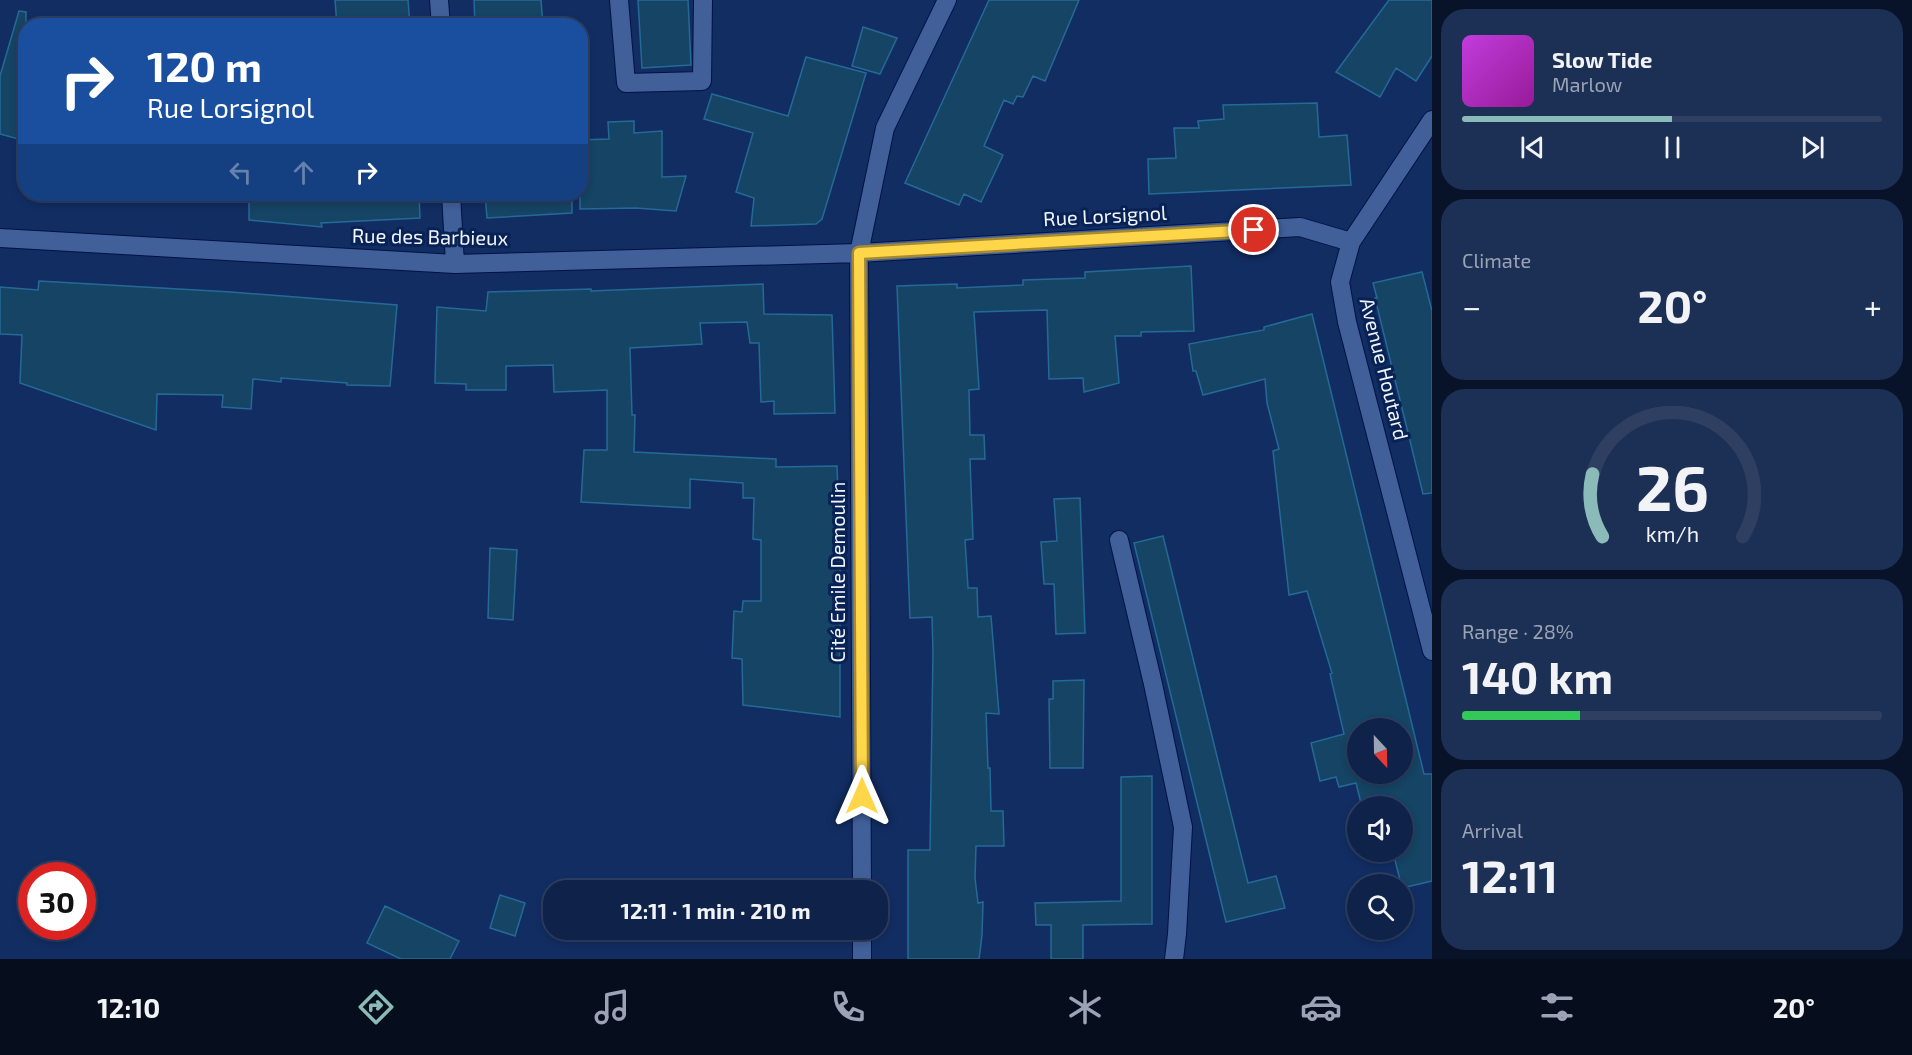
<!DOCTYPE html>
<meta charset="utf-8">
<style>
:root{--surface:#0e224a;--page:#1c2f54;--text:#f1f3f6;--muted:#9ba4b5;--line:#2e3f62;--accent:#8bbbb9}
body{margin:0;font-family:"Exo 2",sans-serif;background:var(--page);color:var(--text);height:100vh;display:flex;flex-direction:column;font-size:22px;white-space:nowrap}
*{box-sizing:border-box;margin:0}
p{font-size:20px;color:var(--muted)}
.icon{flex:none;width:33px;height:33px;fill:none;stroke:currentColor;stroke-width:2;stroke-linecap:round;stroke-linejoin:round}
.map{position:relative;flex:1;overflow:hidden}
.side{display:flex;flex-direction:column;gap:9px;padding:9px;background:#081329;width:480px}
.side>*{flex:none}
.guide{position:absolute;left:18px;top:18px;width:570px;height:183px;border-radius:24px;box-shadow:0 3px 9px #0003,0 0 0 2px var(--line);background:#1a4fa0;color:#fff;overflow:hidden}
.needle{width:39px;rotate:158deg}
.tools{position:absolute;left:1347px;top:718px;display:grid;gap:12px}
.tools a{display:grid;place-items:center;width:66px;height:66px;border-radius:50%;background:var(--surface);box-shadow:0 3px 9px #0003,0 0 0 2px var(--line);font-size:30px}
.speed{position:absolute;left:18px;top:862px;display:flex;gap:12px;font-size:30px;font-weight:700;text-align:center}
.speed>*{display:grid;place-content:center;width:78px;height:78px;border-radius:50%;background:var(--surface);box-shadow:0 3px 9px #0003,0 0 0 2px var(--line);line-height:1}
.speed .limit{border:9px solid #d22;background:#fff;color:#111}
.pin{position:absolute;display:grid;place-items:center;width:51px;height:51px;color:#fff;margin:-26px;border:3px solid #fff;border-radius:50%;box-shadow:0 2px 6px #0007}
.me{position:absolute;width:66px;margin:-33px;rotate:0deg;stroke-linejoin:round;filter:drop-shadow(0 0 4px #0008)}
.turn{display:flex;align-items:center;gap:21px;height:126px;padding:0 30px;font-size:27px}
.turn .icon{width:78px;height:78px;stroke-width:2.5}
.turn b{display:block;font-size:42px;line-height:51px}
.lanes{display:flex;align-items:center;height:57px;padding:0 30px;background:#0003;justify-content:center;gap:30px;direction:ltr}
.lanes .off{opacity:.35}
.big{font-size:45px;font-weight:700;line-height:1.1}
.side .widget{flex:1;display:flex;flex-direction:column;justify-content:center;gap:9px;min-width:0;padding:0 21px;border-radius:24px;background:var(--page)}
.side .dial{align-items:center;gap:0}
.dial svg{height:156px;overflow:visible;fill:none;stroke:var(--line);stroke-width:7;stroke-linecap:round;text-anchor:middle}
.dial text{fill:var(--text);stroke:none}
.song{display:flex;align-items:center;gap:18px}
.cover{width:72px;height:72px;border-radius:9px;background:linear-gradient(135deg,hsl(290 70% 55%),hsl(300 70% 35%))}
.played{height:6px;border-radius:3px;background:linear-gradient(90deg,var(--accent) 50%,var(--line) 50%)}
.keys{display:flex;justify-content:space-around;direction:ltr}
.heat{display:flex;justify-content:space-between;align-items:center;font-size:33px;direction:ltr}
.charge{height:9px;border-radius:4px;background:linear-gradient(90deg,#34c759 28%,var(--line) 0)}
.trip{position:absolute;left:543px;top:880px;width:345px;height:60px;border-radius:24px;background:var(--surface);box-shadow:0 3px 9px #0003,0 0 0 2px var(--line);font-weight:700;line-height:60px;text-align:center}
.dock{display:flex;height:96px;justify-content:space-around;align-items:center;background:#060e1e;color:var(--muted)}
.dock .icon{width:42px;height:42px}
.dock .on{color:var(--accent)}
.dock b{font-size:27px;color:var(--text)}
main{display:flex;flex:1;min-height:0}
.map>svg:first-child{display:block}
.building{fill:#154464;stroke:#256a97;stroke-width:1.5;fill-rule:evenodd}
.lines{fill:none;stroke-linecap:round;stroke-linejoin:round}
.minor-casing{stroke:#001245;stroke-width:20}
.minor{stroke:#416099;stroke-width:18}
.route-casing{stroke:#a68a30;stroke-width:15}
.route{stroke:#ffd54a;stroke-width:10}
.labels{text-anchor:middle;stroke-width:6;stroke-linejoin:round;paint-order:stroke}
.street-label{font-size:20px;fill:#f1f5fb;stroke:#082256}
</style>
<main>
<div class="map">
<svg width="1432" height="959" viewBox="0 0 1432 959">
<rect width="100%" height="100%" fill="#122d62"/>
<path class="building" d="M335,0H408L410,26H337Z
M474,0H541L543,26H475Z
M638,0H688L691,65L642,68Z
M989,0H1079L1045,81L1033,76L1023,97L1017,96L1013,104L1004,100L984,146L1003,155L981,202L964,194L959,205L905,183Z
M1389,0H1432V56L1416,81L1396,68L1380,97L1336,72Z
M19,11L26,12V141L0,134V76Z
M863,27L897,38L880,74L852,66Z
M806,57L866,73L822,219L816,224L751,226L754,198L736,192L753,133L704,119L712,94L788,116Z
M1317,103L1319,137L1347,135L1351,185L1149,194L1148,159L1176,158L1174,128H1199L1198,121L1224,119L1223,105Z
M634,121V133L662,131V177L686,176L676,211L636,208L580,209V140L609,139L608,122Z
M249,194H419L420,218L321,223L322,227L249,220Z
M485,194H572V213L487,218Z
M1191,266L1194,331L1141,332V336H1115L1119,383L1084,392L1083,378L1049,379L1047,310L974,312L979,389L969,390L970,435H984L985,459H970L973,539L965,540L968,588H977L978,617L991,616L999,714L986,713L988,768H990L991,811H1003L1004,846H976L975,878L978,903L983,902L982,935L979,959H908V850H930L933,652L932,617L910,618L897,286L957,284V288L1023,285V280L1085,278V272Z
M1422,272L1432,311V493L1423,494L1375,298H1377L1373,283Z
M39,281L231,292L397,305L390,386L347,385V383L281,378V382L253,379L251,409L222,407L223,395L157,394L156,430L20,383L22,335L0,334V287L38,290Z
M763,284L764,314L832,315L835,413L774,414V401L761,402L759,343H750L747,322L700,323L702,344L630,348L632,415H635L634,452L776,459V467L837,466L840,543V717L743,705L742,659L732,658L734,611L742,612L743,601H761V540L753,539L754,498H743V483L690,479V508L581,502L584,450H607V390L554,392L553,365L506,366V390H466V384L435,383L437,307L486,311L488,292L591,289V291Z
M1312,314L1424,774H1432V881L1402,888L1393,852H1402V807H1362L1356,783L1339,787L1336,777L1320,781L1311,743L1344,734L1330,674L1332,673L1307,591L1289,595L1273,451L1279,449L1267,403L1265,379L1203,395L1196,371H1193L1189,344L1264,330V327ZM1358,729H1402V774H1358Z
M1080,498L1085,633L1056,634L1054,584H1044L1041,542L1057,541L1054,499Z
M1163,536L1248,883L1276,876L1285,908L1226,922L1134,543Z
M490,548L517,550L513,620L488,618Z
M1084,680L1083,768H1050L1049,699H1053V681Z
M1152,776V924L1083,925V959H1051V925H1036L1035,903L1121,901V777Z
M500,895L525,903L515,936L490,928Z
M385,906L459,941L450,959H401L367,943Z"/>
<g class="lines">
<defs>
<path id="minor" d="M439,0L441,26
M619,0L626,83L702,81L703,0
M1432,120L1351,242L1340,282L1347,322L1432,651
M451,194L455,264
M0,238L455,264L859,253L1300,227L1351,242
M1119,540L1153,684L1183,827L1177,934L1174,959
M862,891L859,253L885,128L947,0
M862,930V959"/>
</defs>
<use href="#minor" class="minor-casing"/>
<use href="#minor" class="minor"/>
</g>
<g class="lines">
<defs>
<path id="route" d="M862,796L859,253L1254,230"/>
</defs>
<use href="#route" class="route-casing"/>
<use href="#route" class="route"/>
</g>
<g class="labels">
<g class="street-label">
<text transform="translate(1105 216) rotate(-3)" y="7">Rue Lorsignol</text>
<text transform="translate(430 237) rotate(1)" y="7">Rue des Barbieux</text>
<text transform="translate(1384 369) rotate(76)" y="7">Avenue Houtard</text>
<text transform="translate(838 572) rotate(-90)" y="7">Cité Emile Demoulin</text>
</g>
</g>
</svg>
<div class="tools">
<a><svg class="needle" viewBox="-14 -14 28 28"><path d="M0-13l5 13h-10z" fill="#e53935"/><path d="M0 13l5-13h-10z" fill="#9ba4b5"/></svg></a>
<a><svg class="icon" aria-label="sound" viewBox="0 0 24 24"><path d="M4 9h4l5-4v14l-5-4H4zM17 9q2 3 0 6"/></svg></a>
<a><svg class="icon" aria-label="search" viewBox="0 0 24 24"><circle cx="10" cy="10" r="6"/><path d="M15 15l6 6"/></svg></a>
</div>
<div class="speed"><div class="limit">30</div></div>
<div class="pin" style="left:1254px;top:230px;background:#d93025"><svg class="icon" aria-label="arrive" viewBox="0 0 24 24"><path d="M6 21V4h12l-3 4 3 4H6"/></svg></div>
<svg class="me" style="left:862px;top:796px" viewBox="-20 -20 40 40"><path d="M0-17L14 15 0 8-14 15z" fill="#ffd54a" stroke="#fff" stroke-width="4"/></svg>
<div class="trip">12:11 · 1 min · 210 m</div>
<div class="guide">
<div class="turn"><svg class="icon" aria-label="right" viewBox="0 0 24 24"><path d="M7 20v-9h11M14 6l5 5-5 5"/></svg><div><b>120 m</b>Rue Lorsignol</div></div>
<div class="lanes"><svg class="icon off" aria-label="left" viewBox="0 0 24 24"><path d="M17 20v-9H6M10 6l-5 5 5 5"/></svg><svg class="icon off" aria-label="ahead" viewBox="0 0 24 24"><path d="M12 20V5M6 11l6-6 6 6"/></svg><svg class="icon" aria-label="right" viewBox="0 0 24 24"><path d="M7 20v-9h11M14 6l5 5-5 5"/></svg></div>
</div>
</div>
<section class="side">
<div class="widget">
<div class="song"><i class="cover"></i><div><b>Slow Tide</b><p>Marlow</p></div></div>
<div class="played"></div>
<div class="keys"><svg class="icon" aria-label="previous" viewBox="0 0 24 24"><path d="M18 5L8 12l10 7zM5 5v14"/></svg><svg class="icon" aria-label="pause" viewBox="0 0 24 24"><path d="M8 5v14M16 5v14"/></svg><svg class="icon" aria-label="next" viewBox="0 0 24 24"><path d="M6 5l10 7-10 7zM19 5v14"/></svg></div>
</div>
<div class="widget"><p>Climate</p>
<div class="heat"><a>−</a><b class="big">20°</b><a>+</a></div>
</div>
<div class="widget dial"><svg viewBox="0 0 100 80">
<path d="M14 69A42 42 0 1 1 86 69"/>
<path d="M14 69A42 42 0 0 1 9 37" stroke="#8bbbb9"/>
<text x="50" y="56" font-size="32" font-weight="700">26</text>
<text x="50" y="72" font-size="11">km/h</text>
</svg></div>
<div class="widget"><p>Range · 28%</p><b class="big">140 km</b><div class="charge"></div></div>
<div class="widget"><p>Arrival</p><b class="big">12:11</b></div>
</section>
</main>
<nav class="dock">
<b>12:10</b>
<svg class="icon on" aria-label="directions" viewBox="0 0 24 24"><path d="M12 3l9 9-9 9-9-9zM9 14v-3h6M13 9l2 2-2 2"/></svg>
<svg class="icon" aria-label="music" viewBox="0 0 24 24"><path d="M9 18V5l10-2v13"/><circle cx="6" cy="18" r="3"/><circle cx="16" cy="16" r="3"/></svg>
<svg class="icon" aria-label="phone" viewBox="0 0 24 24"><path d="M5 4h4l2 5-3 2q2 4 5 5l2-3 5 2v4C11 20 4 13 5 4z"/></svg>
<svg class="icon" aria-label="climate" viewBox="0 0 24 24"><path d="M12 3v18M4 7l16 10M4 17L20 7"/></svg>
<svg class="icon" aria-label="car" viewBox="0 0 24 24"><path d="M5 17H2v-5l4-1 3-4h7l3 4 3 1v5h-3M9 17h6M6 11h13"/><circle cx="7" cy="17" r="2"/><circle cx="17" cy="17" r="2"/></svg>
<svg class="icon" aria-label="filters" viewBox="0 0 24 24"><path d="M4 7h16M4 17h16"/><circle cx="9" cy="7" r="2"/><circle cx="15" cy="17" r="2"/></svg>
<b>20°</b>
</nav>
